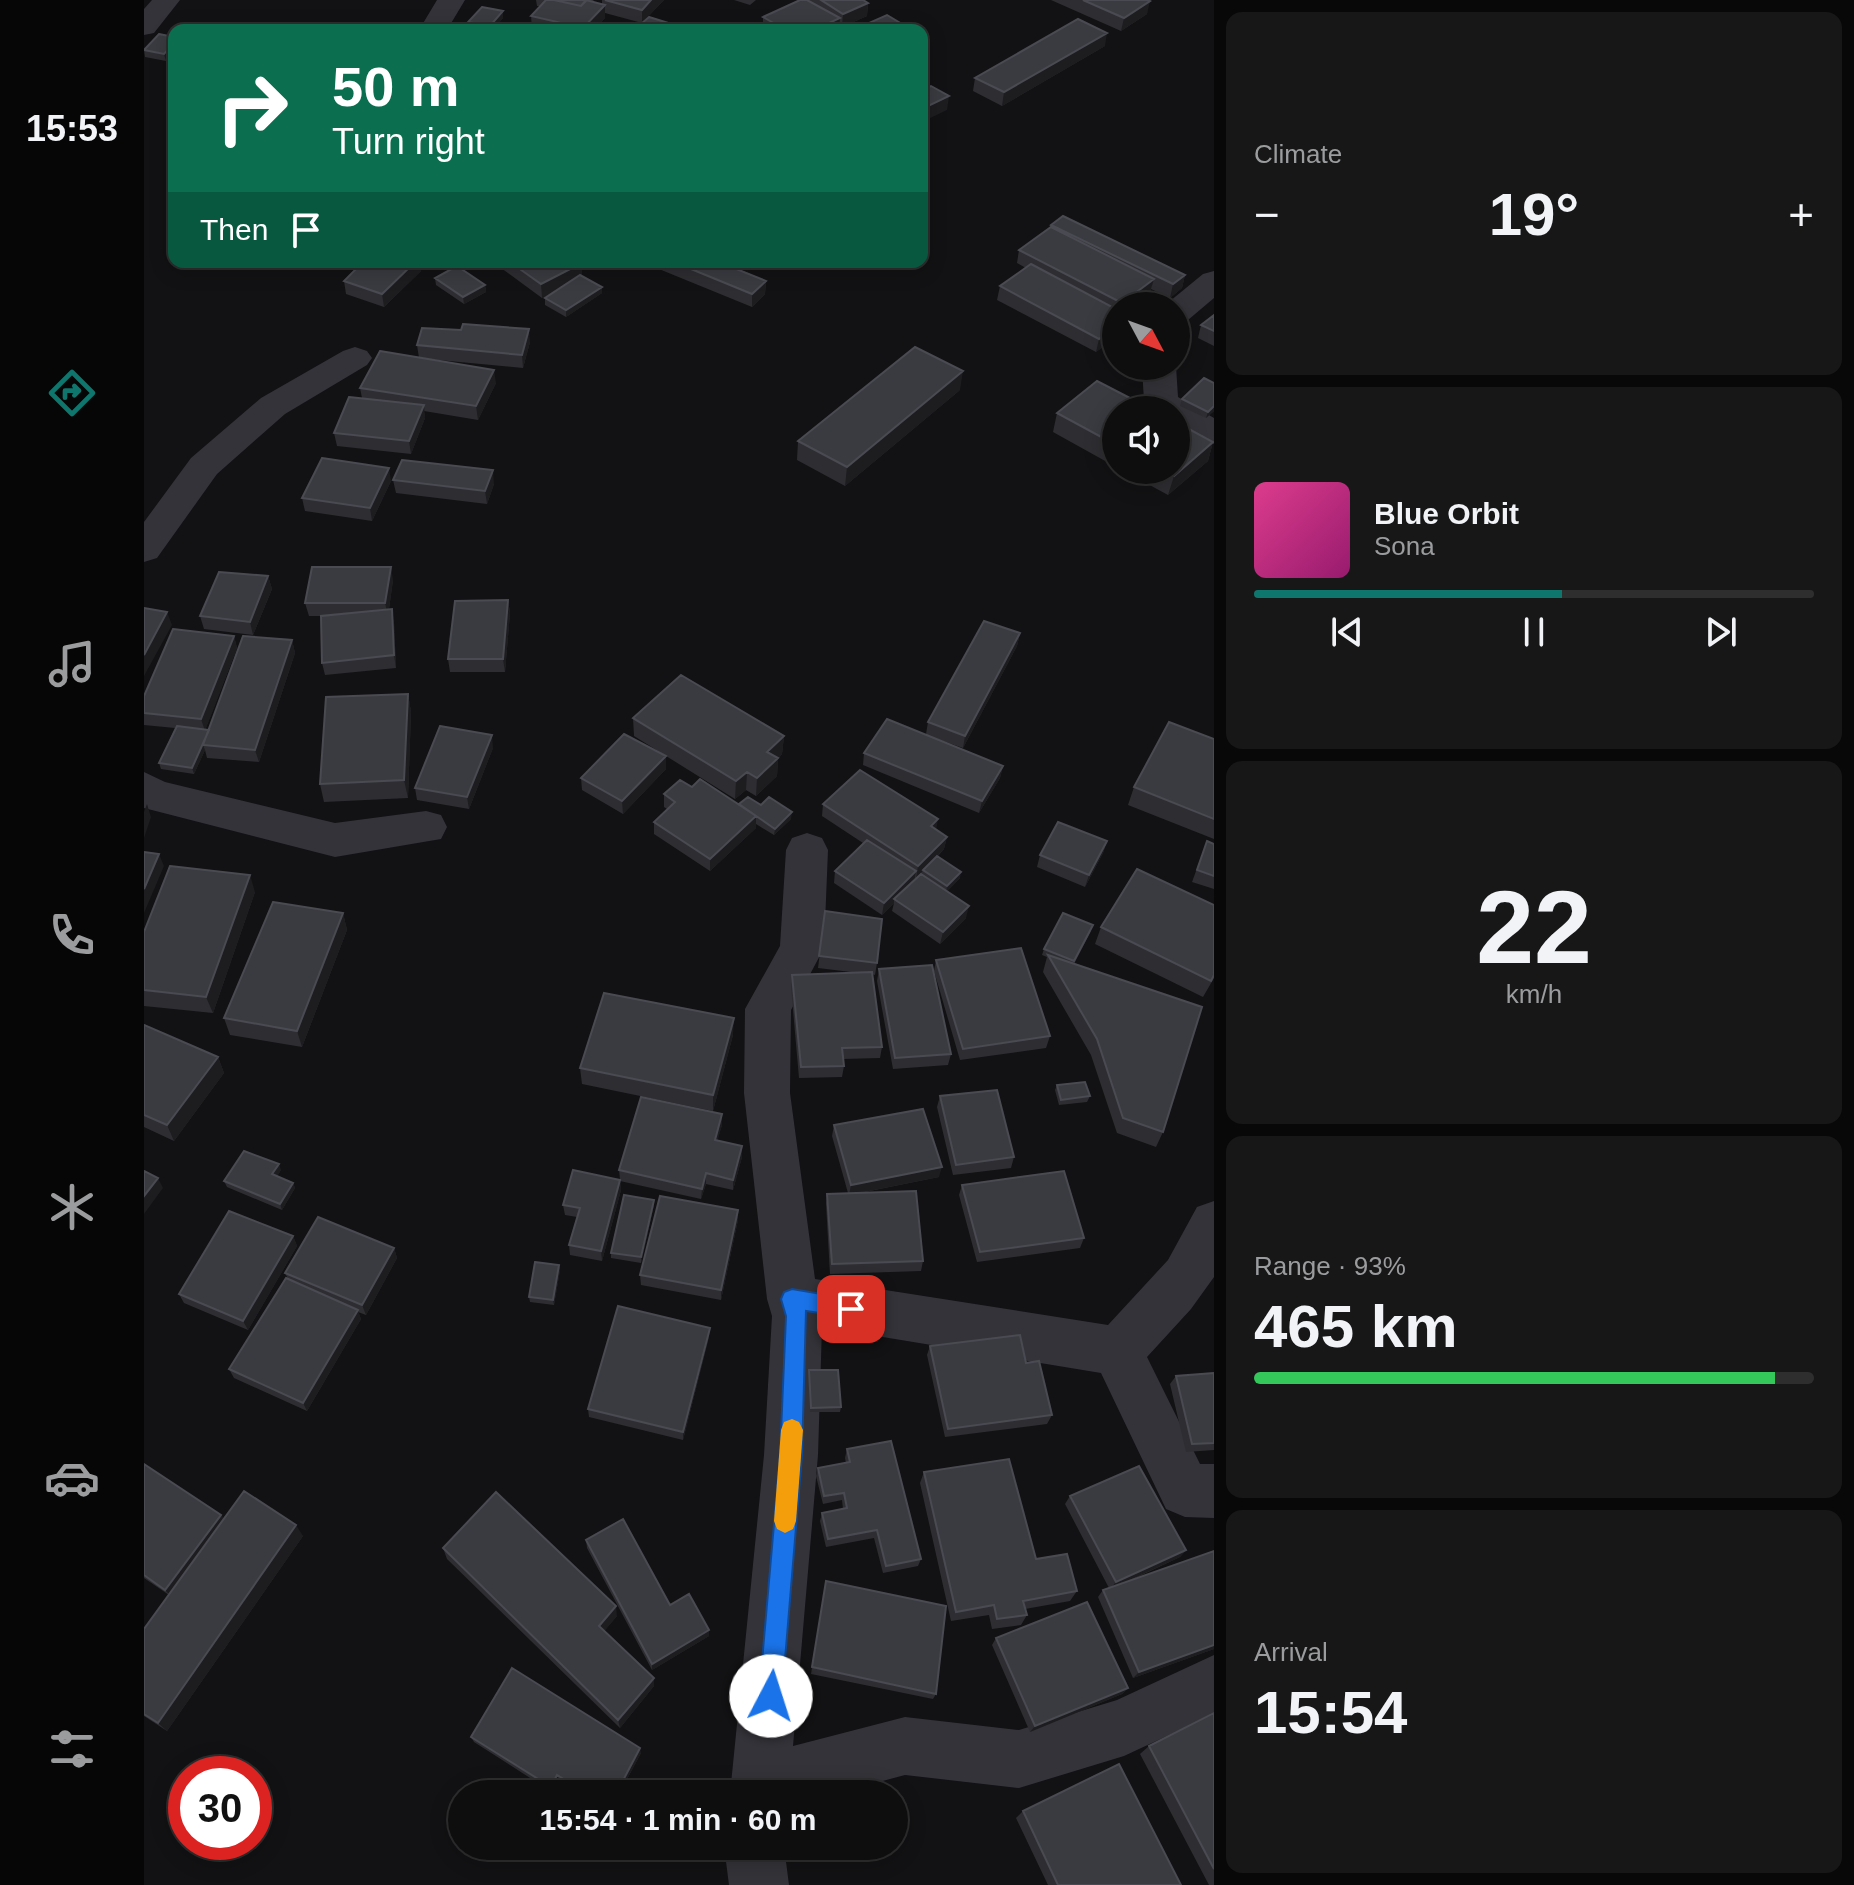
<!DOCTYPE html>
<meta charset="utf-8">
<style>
:root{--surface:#0e0e0f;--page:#171718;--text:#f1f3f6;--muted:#9b9c9e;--line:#2e2e2f;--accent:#0f766e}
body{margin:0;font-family:Helvetica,sans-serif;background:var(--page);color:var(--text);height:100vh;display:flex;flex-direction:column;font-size:30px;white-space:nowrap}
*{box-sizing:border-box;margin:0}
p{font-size:26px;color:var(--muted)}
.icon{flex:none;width:44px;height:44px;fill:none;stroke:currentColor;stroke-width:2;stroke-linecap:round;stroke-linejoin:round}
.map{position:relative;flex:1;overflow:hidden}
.panel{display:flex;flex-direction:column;gap:12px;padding:12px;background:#080808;width:640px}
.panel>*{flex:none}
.guide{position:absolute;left:24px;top:24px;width:760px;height:244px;border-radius:16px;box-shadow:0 4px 20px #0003,0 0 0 2px var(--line);background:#0b6e4f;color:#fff;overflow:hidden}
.needle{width:52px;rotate:131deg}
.tools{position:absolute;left:958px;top:292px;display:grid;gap:16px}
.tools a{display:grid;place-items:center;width:88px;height:88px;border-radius:50%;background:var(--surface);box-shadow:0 4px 20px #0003,0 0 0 2px var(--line);font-size:40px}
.speed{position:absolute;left:24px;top:1756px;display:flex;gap:16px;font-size:40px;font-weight:700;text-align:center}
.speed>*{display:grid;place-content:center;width:104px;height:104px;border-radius:50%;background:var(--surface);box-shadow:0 4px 20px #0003,0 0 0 2px var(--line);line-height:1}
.speed .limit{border:12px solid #d22;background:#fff;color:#111}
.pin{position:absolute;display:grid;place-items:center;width:68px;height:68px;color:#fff;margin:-34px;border-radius:16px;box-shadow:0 4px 12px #0006}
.me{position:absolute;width:88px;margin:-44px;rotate:5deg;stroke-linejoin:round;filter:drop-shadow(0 0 6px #0008)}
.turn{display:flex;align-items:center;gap:28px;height:168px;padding:0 32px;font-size:36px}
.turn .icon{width:104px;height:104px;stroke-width:2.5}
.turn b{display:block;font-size:56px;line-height:68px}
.then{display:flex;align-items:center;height:76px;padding:0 32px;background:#0003;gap:16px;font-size:30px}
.big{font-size:60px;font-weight:600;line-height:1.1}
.panel .card{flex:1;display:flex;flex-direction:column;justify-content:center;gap:12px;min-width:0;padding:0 28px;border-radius:16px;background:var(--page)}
.panel .dial{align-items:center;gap:0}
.dial b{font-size:104px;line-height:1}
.song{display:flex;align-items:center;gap:24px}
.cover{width:96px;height:96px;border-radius:12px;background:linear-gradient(135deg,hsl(330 70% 55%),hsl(320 70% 35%))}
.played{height:8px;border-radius:4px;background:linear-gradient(90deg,var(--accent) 55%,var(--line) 55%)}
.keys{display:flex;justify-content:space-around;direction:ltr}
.heat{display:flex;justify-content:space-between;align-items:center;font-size:44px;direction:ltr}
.charge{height:12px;border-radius:6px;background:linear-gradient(90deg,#34c759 93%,var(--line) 0)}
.trip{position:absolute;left:304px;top:1780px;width:460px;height:80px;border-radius:40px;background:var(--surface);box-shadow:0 4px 20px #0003,0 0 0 2px var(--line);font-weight:600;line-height:80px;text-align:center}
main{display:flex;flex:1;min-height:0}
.tabs{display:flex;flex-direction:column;width:144px;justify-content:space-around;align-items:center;background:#060606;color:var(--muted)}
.tabs .icon{width:56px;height:56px}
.tabs .current{color:var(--accent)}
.tabs b{font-size:36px;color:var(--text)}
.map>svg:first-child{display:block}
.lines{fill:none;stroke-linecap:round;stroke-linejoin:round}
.street{fill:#333339;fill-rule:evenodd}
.wall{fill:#2e2e32}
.shaded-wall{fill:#1d1d20}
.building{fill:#3a3b40;stroke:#4a4b52;stroke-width:2}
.route{fill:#1a73e8;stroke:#114b97;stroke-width:2}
.slow{fill:#f59e0b}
</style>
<main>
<nav class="tabs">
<b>15:53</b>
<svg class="icon current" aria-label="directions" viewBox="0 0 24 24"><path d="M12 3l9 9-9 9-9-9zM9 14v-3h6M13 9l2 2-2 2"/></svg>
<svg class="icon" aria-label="music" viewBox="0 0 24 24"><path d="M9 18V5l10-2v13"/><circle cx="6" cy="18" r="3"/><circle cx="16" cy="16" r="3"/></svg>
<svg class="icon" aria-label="phone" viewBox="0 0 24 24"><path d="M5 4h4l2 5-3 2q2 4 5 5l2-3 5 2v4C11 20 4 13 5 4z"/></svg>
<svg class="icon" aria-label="climate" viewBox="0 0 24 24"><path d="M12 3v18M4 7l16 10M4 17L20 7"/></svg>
<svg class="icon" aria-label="car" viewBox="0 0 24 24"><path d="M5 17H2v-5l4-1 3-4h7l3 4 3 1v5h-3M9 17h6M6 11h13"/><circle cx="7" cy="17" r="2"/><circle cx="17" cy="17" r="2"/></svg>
<svg class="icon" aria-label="filters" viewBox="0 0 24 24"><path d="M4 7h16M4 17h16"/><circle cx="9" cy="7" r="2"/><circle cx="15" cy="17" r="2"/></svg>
</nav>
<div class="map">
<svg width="1070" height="1885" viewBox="0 0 1070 1885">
<rect width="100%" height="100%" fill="#121214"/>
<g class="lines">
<path class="street" d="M8,0H36L10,33L0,35V9Z
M293,0H321L303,30H275Z
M1070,271V298L1044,320L1032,323V306H1020L1059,274Z
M211,347L223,351L228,358L223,365L141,414L73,474L13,558L0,562V522L47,458L117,398L199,351Z
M998,366H1032L1034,397L1070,418V444L1032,426V410H1005L1000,402Z
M0,772L21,782L191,823L282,811L297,815L303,827L297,839L191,857L0,808Z
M663,833L678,838L684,850L680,948L647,1010L646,1093L671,1279L964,1325L1024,1260L1053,1207L1070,1201V1277L1047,1309L1003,1357L1056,1464H1070V1518L1041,1517L1022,1509L957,1373L678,1327L674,1455L649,1746L761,1717L875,1730L973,1700L1070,1655V1714L980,1756L875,1788L761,1775L690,1794H586L620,1455L628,1316L623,1299L600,1093L601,1009L636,946L642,850L648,838Z
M580,1846H640L645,1885H585Z"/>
</g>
<path class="wall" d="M392,0H450L448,2L458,4V0H520L498,23L461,13V18L450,30H391L388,29L387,16L396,6H393Z
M590,0H612L606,5Z
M655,0H719L724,3L723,16L698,27L695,25V30H619V17Z
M907,0H1004L1003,14L977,31Z
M359,18L349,30L325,29L324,22Z
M30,37L22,61L1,57L0,50Z
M961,46L858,106L829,91L831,78Z
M907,225L1041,275L1038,288L1026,298L1007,289L1006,292L988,306H972V337L952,352L853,300L856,286L882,268L873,263L875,250L906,228Z
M219,262H284L282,264L276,263L277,271L240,307L202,294L200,281Z
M356,262H436L438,263V276L458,287V293L422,317L401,305V298L414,289L398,298L357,268Z
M510,262H575L622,281L621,294L608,307L510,267Z
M291,278L341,285L342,292L320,304L292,285Z
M1070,315V346L1054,338L1057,325Z
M386,342L379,368L284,359L352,383L334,420L280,411L281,418L267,454L193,446L190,433L218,398L216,388L275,358L273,345Z
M816,390L701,486L653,460L654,441Z
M1038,399L1070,411L1062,418L1036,406Z
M972,410V467L909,432L913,413Z
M1069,442L1064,461L1024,495L978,470H1032Z
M249,480L350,484L343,504L252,493Z
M247,481L228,521L161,511L158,498Z
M124,576L128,589L109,635L60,629L56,616Z
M249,580L245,609L250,622L252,668L181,675L178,663L177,616H165L161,603Z
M364,600L366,613L361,672H306L304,659Z
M876,633L873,646L819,748L796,740L859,766L856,778L835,813L719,765L720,753L782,734L784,722Z
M90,636L93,648L61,730H65L148,640L151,653L115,762L63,758L61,750L50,774L17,769L15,763L31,728L0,725V696Z
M264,694L267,712L264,798L180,802L176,784Z
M489,718L640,736L638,754L634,759L633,776L612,796L602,790L591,799L490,736Z
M1070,739V839L984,805L990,787Z
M349,748L325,809L273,800L271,788Z
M522,756V769L479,814L438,790L437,778Z
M548,787L595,804L617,805L647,819L630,835L612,824V828L566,871L510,834V822L523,809L520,807V794Z
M679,804L792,830L803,837L800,849L794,856L816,878L803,891L822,918L796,944L748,911L750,903L738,915L690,883L691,871L719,843L678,816Z
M963,841L959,853L941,887L893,867L896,855Z
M1063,841L1070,844V889L1048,882Z
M111,892L69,1013L0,1006V932Z
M1070,905V978L1059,997L951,944L957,927Z
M681,911L733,963L731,975L728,974L738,1047L736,1058L699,1059L700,1066L698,1077L655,1078L647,987L648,975L715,973L674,968Z
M199,913L203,930L158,1047L86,1035L80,1018Z
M947,931L930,964L1019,1132L1012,1147L973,1133L947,1055L899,972L903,957L898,955L900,949Z
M792,960L906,1036L902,1048L816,1060L790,971Z
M735,969L807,1054L804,1065L749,1069L733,981Z
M0,1025L74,1057L80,1073L30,1141L0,1127Z
M589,1035L569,1111L438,1084L436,1068Z
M913,1085L946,1096L943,1102L915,1105L911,1090Z
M796,1096L870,1157L867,1168L809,1175L793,1107Z
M578,1125L573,1140L598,1146V1157L589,1190L562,1184L557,1199L476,1181L477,1190L458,1261L426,1255L425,1245L433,1217L421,1215L419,1205L476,1180L475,1170Z
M690,1125L795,1177L716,1193L779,1261L777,1271L686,1274L682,1204L683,1194L704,1193L688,1136Z
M137,1170L133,1176L149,1183L151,1188L138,1210L83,1187L80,1181Z
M818,1185L940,1238L936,1248L833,1262L815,1195Z
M510,1205L497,1263L467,1258V1253Z
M594,1210V1220L577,1300L497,1285L496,1275Z
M149,1236L153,1246L104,1330L40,1303L35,1294Z
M250,1248L253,1258L222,1315L214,1312L217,1319L163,1411L90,1378L85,1369L144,1279L141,1273Z
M415,1265L416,1270L410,1305L386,1302L385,1297Z
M565,1337L539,1440L445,1417L444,1409Z
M786,1346L882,1363L908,1415L903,1424L801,1437L783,1355Z
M665,1370L697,1407L696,1412H666Z
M1070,1373V1450L1042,1452L1026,1384L1032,1376Z
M703,1449L777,1559L774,1566L739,1573L730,1538L682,1547L676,1521L678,1513L699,1509L698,1500L679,1504L672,1476L674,1468L702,1463L701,1458Z
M0,1464L77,1515L80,1519L159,1536L23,1731L0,1716V1629L25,1595L0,1578Z
M780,1472L933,1591L926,1601L881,1609L883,1615L877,1625L848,1629L845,1615L807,1621L776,1483Z
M926,1496L1042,1550L1036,1557L985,1581L1070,1649L989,1678L954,1597L959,1590L965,1588L921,1504Z
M442,1540L526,1605L565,1630V1636L508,1670L443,1548Z
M299,1548L473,1616L460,1631L510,1678V1686L476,1728L303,1559Z
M682,1581L792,1694L789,1699L667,1674Z
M852,1638L984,1688L978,1694L886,1732L848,1645Z
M1070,1713V1885H1065L996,1754L1005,1746Z
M327,1737L497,1753L475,1794H437L415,1780L408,1792L330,1742Z
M879,1811L1037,1885H904L872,1818Z"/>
<path class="shaded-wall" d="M507,0H520L498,23V10Z
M1006,1L1003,14L977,31L980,18Z
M724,3L723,16L698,27L699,14Z
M461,5V18L450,30H439V28Z
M359,11V18L349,30H346V26Z
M696,18L695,30H670Z
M963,33L961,46L858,106L860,92Z
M782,39L781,52L778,53V41Z
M30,43V52L22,61L20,54Z
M805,96L803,110L778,122V109Z
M271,262H276L277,271L240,307L238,294Z
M438,263V276L398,298L397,284Z
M1041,275L1038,288L1026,298L1029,284Z
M1010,279L1006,292L988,306H977L978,303Z
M622,281L621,294L608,307V294Z
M341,285L342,292L320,304L319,297Z
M458,287V293L422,317V310Z
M972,326V337L952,352L955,339Z
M385,329L386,342L379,368L378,355Z
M350,370L352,383L334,420L332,406Z
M819,371L816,390L701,486L703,467Z
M280,405L281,418L267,454L265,441Z
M1070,406V411L1062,418L1064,412Z
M1069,442L1064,461L1024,495L1030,476Z
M245,468L247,481L228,521L226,508Z
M349,470L350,484L343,504L341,491Z
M247,567L249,580L244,616L241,603Z
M124,576L128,589L109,635L106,622Z
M364,600L366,613L361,672L359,659Z
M248,609L250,622L252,668L250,655Z
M23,612L28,625L0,676V655Z
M876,633L873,646L819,748L821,736Z
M90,636L93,648L61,731L57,719Z
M148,640L151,653L115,762L111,750Z
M264,694L267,712L264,798L260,780Z
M65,730L59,745L61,750L50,774L48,768Z
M348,735L349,748L325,809L323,797Z
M640,736L638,754L634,759L633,776L612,796L613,778L623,752Z
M522,756V769L479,814L478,801Z
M859,766L856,778L835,813L838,801Z
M603,772L602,790L591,799L592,781Z
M3,804L7,817L0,838V812Z
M648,812L647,819L630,835L631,829Z
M612,816V828L566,871V859Z
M794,819L792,831L787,826Z
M803,837L800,849L772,878L774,866Z
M963,841L959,853L941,887L945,875Z
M15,854L20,866L0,913V889Z
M772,871L770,883L750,899V903L738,915L740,903Z
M817,872L816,878L802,893L803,886Z
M106,875L111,892L69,1013L62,997Z
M825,906L822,918L796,944L799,932Z
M199,913L203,930L158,1047L153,1031Z
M590,1018L589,1035L569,1111V1095Z
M74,1057L80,1073L30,1141L23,1125Z
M578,1114V1125L571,1150V1140Z
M598,1146V1157L589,1190V1180Z
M135,1164L137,1170L131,1180L128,1174Z
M798,1167L795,1177L705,1195L707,1185Z
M562,1173V1184L557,1199L558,1189Z
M14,1178L19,1188L0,1214V1196Z
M476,1180L477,1190L458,1261L457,1251Z
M149,1183L151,1188L138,1210L136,1204Z
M510,1200V1205L497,1263V1257Z
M594,1210V1220L577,1300V1290Z
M149,1236L153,1246L104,1330L99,1321Z
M250,1248L253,1258L222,1315L218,1305Z
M415,1265L416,1270L410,1305L409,1300Z
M214,1310L217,1319L163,1411L159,1403Z
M566,1328L565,1337L539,1440V1432Z
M77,1515L83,1522L28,1597L21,1590Z
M152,1525L159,1536L23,1731L14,1723Z
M1042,1550L1036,1557L966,1589L972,1582Z
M472,1606L473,1616L457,1635L455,1626Z
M565,1630V1636L508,1670V1664Z
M1070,1645V1649L989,1678L995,1672Z
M510,1678V1686L476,1728L474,1720Z
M984,1688L978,1694L886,1732L891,1726Z
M496,1748L497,1753L475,1794H472Z
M413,1775L415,1780L408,1792L407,1787Z"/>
<path class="building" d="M402,0H410L437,6L442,0L461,5L439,28L387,16Z
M410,0H443L437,6Z
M461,0H507L498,10Z
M656,0H663L696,18L670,30H642L619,17Z
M677,0H719L724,3L699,14Z
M939,0H1004L1006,1L980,18Z
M338,7L359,11L346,26L324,22Z
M743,15L768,30H725L718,26Z
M505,17L547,30H490Z
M934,19L963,33L860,92L831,78Z
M403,25L419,30H397Z
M15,34L30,37V43L20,54L0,50Z
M787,86L805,96L778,109V90Z
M919,216L1041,275L1029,284L907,225Z
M907,227L1010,279L978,303L875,250Z
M219,262H271L238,294L200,281Z
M366,262H436L438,263L397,284Z
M530,262H575L622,281L608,294Z
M887,264L972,309V326L955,339L856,286Z
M313,266L341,285L319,297L291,278Z
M436,275L458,287L422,310L401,298Z
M1070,315V331L1057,325Z
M319,324L385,329L378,355L273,345L278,328L317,330Z
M771,347L819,371L703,467L654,441Z
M236,351L350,370L332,406L216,388Z
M1060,378L1070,383V406L1064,412L1038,399Z
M953,381L1009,410H972V445L913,413Z
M205,397L280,405L265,441L190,433Z
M1032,422L1069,442L1030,476L1018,470H1032Z
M178,458L245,468L226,508L158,498Z
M258,460L349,470L341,491L249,480Z
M168,567H247L241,603H161Z
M75,572L124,576L106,622L56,616Z
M364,600L359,659H304L311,601Z
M0,608L23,612L0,655Z
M248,609L250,655L178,663L177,616Z
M840,621L876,633L821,736L784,722Z
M29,629L90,636L57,719L0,713V696Z
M99,636L148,640L111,750L59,745Z
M537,675L640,736L623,752L634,758L613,778L603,772L592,781L489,718Z
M264,694L260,780L176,784L182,697Z
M743,719L859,766L838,801L720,753Z
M1025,722L1070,739V819L990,787Z
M33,726L65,730L48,768L15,763Z
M296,726L348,735L323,797L271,788Z
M480,734L522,756L478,801L437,778Z
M716,770L794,819L787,826L803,837L774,866L679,804Z
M556,779L612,816L566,859L510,822L531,802L520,794L536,780L548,787Z
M604,797L617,805L625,797L648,812L631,829L595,804Z
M914,822L963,841L945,875L896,855Z
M723,840L772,871L740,903L691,871Z
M1063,841L1070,844V876L1053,870Z
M0,852L15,854L0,889Z
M793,856L817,872L803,886L779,870Z
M26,866L106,875L62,997L0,990V932Z
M993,869L1070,905V975L1067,981L957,927Z
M777,874L825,906L799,932L750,899Z
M129,902L199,913L153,1031L80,1018Z
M681,911L738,919L733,963L675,956Z
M919,913L949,925L930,961L900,949Z
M877,948L906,1036L819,1049L792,960Z
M904,955L1058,1007L1019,1132L979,1118L953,1039Z
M788,965L807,1054L751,1058L735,969Z
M728,972L738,1047L698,1048L700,1066L657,1067L648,975Z
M460,993L590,1018L569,1095L436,1068Z
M0,1025L74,1057L23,1125L0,1115Z
M941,1082L946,1096L917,1100L913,1085Z
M853,1090L870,1157L812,1165L796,1096Z
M497,1097L578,1114L571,1140L598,1146L589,1180L562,1173L558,1189L475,1170Z
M779,1109L798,1167L707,1185L690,1125Z
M100,1151L135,1164L128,1174L149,1183L136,1204L80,1181Z
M429,1170L476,1180L457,1251L425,1245L436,1208L419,1205Z
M0,1171L14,1178L0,1196Z
M920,1171L940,1238L836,1252L818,1185Z
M772,1191L779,1261L688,1264L683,1194Z
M480,1195L510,1200L497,1257L467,1253Z
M516,1196L594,1210L577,1290L496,1275Z
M85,1211L149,1236L99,1321L35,1294Z
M174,1217L250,1248L218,1305L141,1273Z
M391,1262L415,1265L409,1300L385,1297Z
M142,1278L214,1310L159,1403L85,1369Z
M474,1306L566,1328L539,1432L444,1409Z
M876,1335L882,1363L895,1361L908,1415L804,1429L786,1346Z
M665,1370H694L697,1407L667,1408Z
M1070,1373V1443L1048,1444L1032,1376Z
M747,1441L777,1559L742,1566L733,1530L684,1539L678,1513L703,1508L700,1493L680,1496L674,1468L706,1462L703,1449Z
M865,1459L892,1559L923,1554L933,1591L879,1601L883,1615L853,1619L850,1605L812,1612L780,1472Z
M0,1464L77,1515L21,1590L0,1575Z
M995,1466L1042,1550L972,1582L926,1496Z
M100,1491L152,1525L14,1723L0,1714V1629Z
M352,1492L472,1606L455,1626L510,1678L474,1720L299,1548Z
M479,1519L526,1605L545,1594L565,1630L508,1664L442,1540Z
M1070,1551V1645L995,1672L959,1590Z
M682,1581L802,1606L792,1694L668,1667Z
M943,1602L984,1688L891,1726L852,1638Z
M368,1668L496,1748L472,1794H444L413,1775L407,1787L327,1737Z
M1070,1713V1869L1005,1746Z
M975,1764L1037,1885H914L879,1811Z"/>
<path class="route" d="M648,1289L707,1299L714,1302L717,1309L714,1316L707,1318L662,1311L658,1455L638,1696L635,1705L627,1708L618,1705L615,1696L636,1455L642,1316L637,1299L640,1292Z"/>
<path class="slow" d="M648,1419L655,1422L659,1430L652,1521L649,1529L641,1533L633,1529L630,1521L637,1430L640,1422Z"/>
</svg>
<div class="tools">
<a><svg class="needle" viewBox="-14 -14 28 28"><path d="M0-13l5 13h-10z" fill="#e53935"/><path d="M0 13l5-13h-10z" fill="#9b9c9e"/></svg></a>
<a><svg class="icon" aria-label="sound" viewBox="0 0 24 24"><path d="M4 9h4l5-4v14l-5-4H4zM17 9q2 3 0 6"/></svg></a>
</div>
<div class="speed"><div class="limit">30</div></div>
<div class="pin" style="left:707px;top:1309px;background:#d93025"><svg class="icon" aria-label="arrive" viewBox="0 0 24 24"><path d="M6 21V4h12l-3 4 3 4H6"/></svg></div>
<svg class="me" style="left:627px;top:1696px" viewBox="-20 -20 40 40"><circle r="19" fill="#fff"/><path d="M0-13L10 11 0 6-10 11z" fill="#1a73e8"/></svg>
<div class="trip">15:54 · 1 min · 60 m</div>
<div class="guide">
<div class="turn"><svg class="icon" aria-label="right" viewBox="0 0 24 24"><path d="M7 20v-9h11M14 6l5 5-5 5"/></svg><div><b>50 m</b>Turn right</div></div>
<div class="then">Then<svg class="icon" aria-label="arrive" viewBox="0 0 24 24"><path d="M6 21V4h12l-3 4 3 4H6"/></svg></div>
</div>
</div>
<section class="panel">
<div class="card"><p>Climate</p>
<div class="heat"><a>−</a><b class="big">19°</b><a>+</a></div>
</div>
<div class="card">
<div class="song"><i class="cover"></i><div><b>Blue Orbit</b><p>Sona</p></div></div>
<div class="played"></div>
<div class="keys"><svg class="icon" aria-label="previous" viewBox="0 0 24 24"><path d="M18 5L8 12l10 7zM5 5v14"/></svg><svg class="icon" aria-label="pause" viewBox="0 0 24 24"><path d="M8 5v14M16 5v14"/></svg><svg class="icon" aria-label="next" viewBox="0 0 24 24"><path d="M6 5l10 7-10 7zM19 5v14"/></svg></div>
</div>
<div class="card dial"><b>22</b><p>km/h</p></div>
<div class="card"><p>Range · 93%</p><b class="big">465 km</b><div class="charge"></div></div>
<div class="card"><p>Arrival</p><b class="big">15:54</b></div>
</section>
</main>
